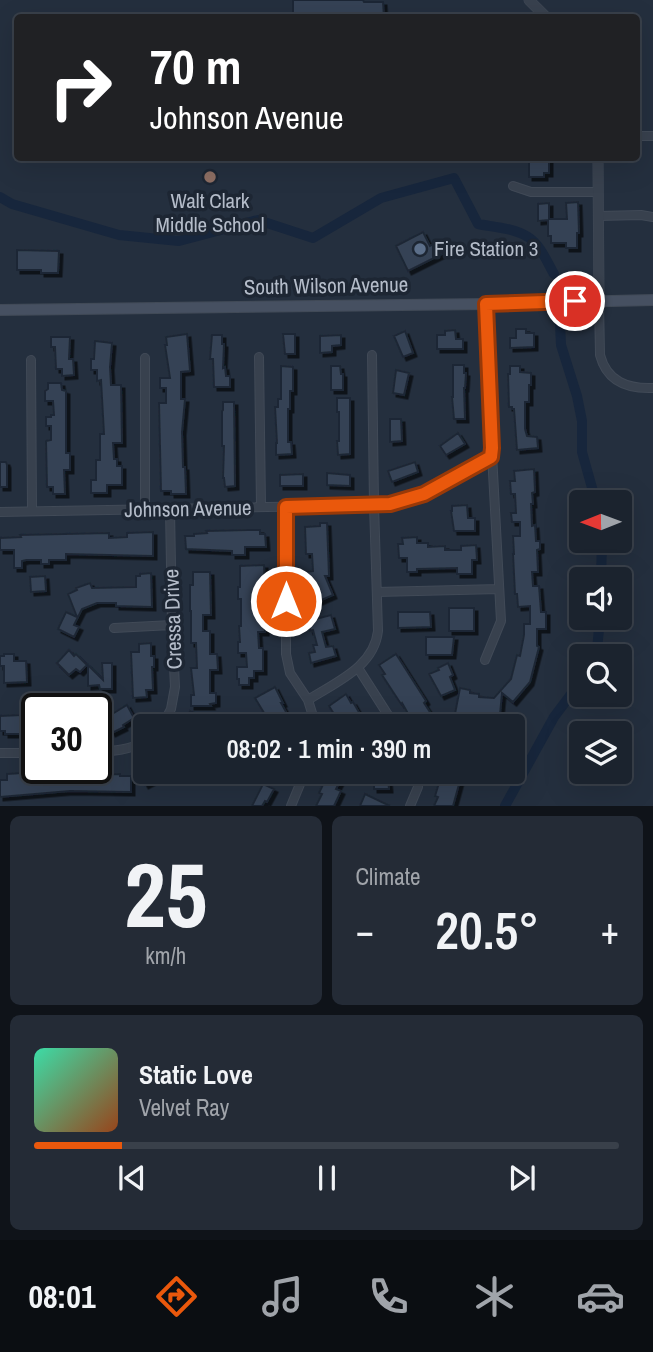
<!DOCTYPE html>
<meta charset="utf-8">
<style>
:root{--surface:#1b232e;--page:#242b36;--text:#f1f3f6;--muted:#a0a4aa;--line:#39404a;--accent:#ea580c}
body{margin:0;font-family:"Archivo Narrow",sans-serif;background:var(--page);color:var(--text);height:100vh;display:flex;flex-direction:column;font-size:26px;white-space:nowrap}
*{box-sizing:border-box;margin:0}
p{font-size:23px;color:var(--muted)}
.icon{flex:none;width:38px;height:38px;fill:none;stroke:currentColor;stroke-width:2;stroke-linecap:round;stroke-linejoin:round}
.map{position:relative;height:806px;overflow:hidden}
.details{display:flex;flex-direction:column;gap:10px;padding:10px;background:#0f1319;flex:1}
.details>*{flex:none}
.guide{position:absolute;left:14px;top:14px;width:626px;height:147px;border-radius:7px;box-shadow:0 7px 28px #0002,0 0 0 2px var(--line);background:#202124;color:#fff;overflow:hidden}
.needle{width:46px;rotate:269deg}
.controls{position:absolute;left:569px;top:490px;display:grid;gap:14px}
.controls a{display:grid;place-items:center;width:63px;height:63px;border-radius:7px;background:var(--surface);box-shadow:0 7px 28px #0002,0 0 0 2px var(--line);font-size:35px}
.speed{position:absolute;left:21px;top:693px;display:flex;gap:14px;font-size:35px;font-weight:700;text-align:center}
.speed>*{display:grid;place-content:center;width:91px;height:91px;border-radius:50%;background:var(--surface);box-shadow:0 7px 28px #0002,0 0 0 2px var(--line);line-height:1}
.speed .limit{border:4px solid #111;border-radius:10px;background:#fff;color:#111}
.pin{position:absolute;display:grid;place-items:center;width:60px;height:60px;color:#fff;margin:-30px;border:4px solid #fff;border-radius:50%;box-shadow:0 2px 7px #0007}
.me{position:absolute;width:77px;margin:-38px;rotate:0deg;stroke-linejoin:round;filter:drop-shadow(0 0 5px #0008)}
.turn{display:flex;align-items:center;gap:24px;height:147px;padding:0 21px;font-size:32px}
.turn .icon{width:91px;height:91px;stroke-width:2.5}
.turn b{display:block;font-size:49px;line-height:60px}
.big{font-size:52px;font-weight:600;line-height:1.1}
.details .tile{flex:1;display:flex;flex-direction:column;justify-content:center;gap:10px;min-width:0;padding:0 24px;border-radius:10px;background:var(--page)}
.details .dial{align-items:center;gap:0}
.dial b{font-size:91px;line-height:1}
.song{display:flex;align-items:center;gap:21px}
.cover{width:84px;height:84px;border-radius:10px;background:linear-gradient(135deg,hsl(160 70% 55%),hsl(20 70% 35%))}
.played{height:7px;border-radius:4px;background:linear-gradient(90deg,var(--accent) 15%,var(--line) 15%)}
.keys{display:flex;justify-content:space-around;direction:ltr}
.heat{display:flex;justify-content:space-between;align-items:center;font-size:38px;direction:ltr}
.details .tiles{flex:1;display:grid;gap:10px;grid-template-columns:1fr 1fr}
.tile:last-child{grid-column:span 2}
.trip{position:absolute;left:133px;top:714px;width:392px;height:70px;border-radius:7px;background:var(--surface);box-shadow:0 7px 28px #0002,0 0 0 2px var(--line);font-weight:600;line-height:70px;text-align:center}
.tabs{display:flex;height:112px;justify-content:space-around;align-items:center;background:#0b0e12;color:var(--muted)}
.tabs .icon{width:49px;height:49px}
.tabs .active{color:var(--accent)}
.tabs b{font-size:32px;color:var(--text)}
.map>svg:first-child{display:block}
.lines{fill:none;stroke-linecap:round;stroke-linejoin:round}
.canal{stroke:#17263c;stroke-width:10}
.building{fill:#364354;stroke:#1f2835;stroke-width:2;filter:url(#shadow)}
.minor-casing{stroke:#414a57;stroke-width:10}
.tertiary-casing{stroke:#414a57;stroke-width:11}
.secondary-casing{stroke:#414a57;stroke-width:12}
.minor{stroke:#38414e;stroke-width:8}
.tertiary{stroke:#38414e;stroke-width:10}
.secondary{stroke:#465061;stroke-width:10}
.route-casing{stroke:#983908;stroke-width:18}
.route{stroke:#ea580c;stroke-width:12}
.education-dot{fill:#8d6e63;stroke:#1d2633;stroke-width:2.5}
.service-dot{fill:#5c6f8a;stroke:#1d2633;stroke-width:2.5}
.labels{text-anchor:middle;stroke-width:7;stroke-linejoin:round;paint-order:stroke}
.poi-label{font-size:21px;fill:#b4bcc9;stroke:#1d2633}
.street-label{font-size:21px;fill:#b4bcc9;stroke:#1d2633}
</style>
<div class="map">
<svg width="653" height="806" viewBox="0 0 653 806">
<defs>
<filter id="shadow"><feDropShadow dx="3.5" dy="3.5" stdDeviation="0" flood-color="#0009"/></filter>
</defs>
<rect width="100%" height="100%" fill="#242f3e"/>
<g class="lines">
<path class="canal" d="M0,197L12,204L119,235L179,241L258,220L313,238L381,198L454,178L478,224C493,227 514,228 528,237C540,244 547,262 554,274
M560,324L561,345L577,396L582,421V452L596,502
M601,579L602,541
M595,656L597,650L600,618
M505,806L554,717L581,681"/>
</g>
<path class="building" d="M293,0H363L364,2H383L384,18H293Z
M533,158H549V173H544V177H529V162H533Z
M578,202L579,233H577V248H566V243H551V236H548V220L538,221V204L549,203V219H567L566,203Z
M423,232L430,246L438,242L444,253L408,271L396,246Z
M17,250L59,251L58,273H41V270H17Z
M516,329H526V333H534V347L510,348V338H516Z
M455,330L456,339H463V349H437V335H445V331Z
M405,331L413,353L403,357L394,336Z
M187,334L190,371L181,372V399H185L182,432L183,467H185L186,494H171V491H161L159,403H166V388H160V378H170L165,345H167L166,337Z
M283,334H295V354H285Z
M212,335H222V344H224L223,368L225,367L226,376H230V387H214L213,359H210Z
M341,335V345L332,346V352L320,353V336Z
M51,337H70L69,359H73L74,375L62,376V369H56L55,347H51Z
M95,341L112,343L110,367L111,385H121L122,443H113L114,459H117V466H122V485H107V493H91V480H96V460H100V434H104L101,380L97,381V370H91V359H94Z
M453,365H464V373H466L465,388H464L465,419H454L452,397H453Z
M281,366L293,367V391H290V409H288V442H291L292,454L276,455V443H277L275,407H278V399H281Z
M331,366H340L341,374H343V390H331Z
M510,366H520V372L531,373V385H529V402H525V429L527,436L537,437L538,448L517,450L514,409H512V407H509L508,374H510Z
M396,370L409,373L404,395L393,393Z
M48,383H61L62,390L66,391V453H70V470H64L65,494H53V487H47L46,441L51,440V426H46V417H51V415H54L53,401H45V391L48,389Z
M337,398H350V454L338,455L337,441H339V412H337Z
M223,402H234L235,486L225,487L224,478H223L224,446H222V411L223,410Z
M390,419H401L402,441L390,442Z
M458,433L465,444L446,455L440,446Z
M0,462H6L7,465V487H0Z
M415,462L418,472L392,482L388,471Z
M534,469L535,492L532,493L533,504H531L532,526L535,525L536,541H540V549L537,550L538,572H532L533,586H539L541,612H546V629H537V646L539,647L530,682L513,702L502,693L499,725L481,723V720L465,717L464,721L454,719L460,688L470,690V693L479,694V697L494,698L511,679L517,655L520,656L524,635V624H530V606L518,607L517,594H515L513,554H514L513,536H520V522H512L511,513H516L515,494H511L510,481H515L514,471Z
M327,473L350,475V486L327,485Z
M303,474V486H280V475Z
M467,505L468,518H475V531H454L451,511H452V506Z
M320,523H327L329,576H325L333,595L310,605L306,596L313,593L304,572L313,571L312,554H306L305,527L320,526Z
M248,530H260V534H265L266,547H245V555H232V551L186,549L185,536H194V534L207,533L206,531Z
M153,532V556L66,554V560H49V564H41V560H26L22,561V568H14V550H0V538L21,537L20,535L109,533V538L127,537V533Z
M417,537V543H428V547L445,546V550H461V546L476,545L477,560H472V574H457V568L417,569V572H407V558H399L398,544H403L402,538Z
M264,565L265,591H260V608H264L265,632H258L259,648H263V671H254V678H249V685H239V679H237V667H247L246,653H238V642H240L239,626H241V599H238V587H240V566Z
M193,572H210L211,615H203V631H210V654H217L218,670H210V693H216V703L210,704L211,706H191V695H194L191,668H197L196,643H191V611H190V585H193Z
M151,573L152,607L116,606V603H97L82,609L74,625L79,627L74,637L58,629L66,612L77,617L68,594L77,590L76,588L90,583L92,588L136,587V576H140V574Z
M45,576L46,591L31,592L30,577Z
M449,608H474V631H449Z
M398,612H430L431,627L398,628Z
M331,615L335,629L322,632L326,647L333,646L336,656L311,663L309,653L315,652L313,645H317L313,630L310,631L308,621Z
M426,637H454L452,655H426Z
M151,643V656H154V667H152L153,690H146L147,697L133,698L131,652H139V644Z
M69,650L74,656L76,654L87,665L80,672L76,669L69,675L57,663Z
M4,654H14V661H26L27,682L4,683V666H0V656H4Z
M396,654L426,701L424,703L439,726H415L402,703L401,704L382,675L385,674L379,665Z
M102,663H112V689H100L99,685L88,686V665L103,680Z
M448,663L453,675L450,677L455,690L441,696L429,674L439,670L438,668Z
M275,687L283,703H281L294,726H272L255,698Z
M346,694L351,703L353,702L367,726H356L349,715L339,722L329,706Z
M127,705L134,718L123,725L124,727L112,733L104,719Z
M190,711L210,720L208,726H191L185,724Z
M37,712V724H35V727H31V734H5V731H0V716L21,715V713Z
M138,772H158L160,777L145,785Z
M329,772H345L336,789L341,791L334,806H316L322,794L319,793Z
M374,772H403V778L388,779L389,789H374Z
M446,772L461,777L453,806H434L438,797L435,796L439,783L440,784Z
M22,773H33V776H50L52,773H61V776H76V774H81V773H90V775L120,774V776H131V792L70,791L0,797V780H7V774Z
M263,784L274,789L267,802L265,801L262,806H252Z
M365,794L390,806H360Z"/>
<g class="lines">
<defs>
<path id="minor" d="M637,136H653
M513,186L531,192H597
M598,216L641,215L653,217
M599,301L600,355C607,382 628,389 653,388
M259,357L261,507
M145,358V509
M31,360L32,511
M286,507V654L290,673L308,700L316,726
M0,512L374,505C418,502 454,478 491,457L492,454L487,304
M377,592L499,589
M114,628L172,625
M485,660L501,621L492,454
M358,668L395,726
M308,700C336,682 374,667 378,631L374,505L372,355
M162,726L171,709L175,687L172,625L170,509
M96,752C114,751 130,750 145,741
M0,753H37
M291,806L305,772
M410,806L418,787L419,772"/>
<path id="tertiary" d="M529,0L547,18
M598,158L599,301"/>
<path id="secondary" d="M0,310L487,304L653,300"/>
</defs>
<use href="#minor" class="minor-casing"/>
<use href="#tertiary" class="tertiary-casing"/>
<use href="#secondary" class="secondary-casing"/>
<use href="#minor" class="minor"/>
<use href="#tertiary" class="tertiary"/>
<use href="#secondary" class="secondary"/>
</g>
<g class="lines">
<defs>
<path id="route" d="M286,601V507L390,504L424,494L491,457L492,448L486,304L575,301"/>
</defs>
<use href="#route" class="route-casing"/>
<use href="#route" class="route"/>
</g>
<circle class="education-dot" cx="210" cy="177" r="7"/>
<circle class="service-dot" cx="420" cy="249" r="7"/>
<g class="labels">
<g class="poi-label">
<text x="210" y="208">Walt Clark<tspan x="210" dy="24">Middle School</tspan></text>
<text x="434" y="256" text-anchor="start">Fire Station 3</text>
</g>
<g class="street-label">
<text transform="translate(326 286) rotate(-1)" y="7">South Wilson Avenue</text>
<text transform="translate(188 509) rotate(-1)" y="7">Johnson Avenue</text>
<text transform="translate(173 619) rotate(-92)" y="7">Cressa Drive</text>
</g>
</g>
</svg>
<div class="controls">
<a><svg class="needle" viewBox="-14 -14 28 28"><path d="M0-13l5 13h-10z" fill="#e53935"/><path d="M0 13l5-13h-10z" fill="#a0a4aa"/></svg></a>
<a><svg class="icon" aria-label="sound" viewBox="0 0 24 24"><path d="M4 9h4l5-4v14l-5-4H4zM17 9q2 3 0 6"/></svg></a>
<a><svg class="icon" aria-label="search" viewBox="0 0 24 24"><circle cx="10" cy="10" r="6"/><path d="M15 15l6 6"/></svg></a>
<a><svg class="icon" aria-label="layers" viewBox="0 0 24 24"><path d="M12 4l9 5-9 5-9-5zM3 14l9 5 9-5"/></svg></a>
</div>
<div class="speed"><div class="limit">30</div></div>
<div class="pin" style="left:575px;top:301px;background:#d93025"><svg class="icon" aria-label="arrive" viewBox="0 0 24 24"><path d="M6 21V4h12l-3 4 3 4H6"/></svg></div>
<svg class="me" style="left:286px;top:601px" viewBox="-20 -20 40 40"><circle r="17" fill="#ea580c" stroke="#fff" stroke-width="3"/><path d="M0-11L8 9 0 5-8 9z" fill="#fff"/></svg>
<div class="trip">08:02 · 1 min · 390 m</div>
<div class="guide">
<div class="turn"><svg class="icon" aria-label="right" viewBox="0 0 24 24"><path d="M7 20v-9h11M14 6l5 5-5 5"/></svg><div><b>70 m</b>Johnson Avenue</div></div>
</div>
</div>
<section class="details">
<div class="tiles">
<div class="tile dial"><b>25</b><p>km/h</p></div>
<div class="tile"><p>Climate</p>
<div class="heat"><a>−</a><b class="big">20.5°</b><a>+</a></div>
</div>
<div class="tile">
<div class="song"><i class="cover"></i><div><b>Static Love</b><p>Velvet Ray</p></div></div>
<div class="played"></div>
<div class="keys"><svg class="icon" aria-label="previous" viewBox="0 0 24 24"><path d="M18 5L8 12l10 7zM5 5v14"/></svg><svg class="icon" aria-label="pause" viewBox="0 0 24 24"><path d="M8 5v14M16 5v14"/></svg><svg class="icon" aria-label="next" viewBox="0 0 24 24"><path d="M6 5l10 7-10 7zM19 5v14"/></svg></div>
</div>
</div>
</section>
<nav class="tabs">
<b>08:01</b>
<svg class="icon active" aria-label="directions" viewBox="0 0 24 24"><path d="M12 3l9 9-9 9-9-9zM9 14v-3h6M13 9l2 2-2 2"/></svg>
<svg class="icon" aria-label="music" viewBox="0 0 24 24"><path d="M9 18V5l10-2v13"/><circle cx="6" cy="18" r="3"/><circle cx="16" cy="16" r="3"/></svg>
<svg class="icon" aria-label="phone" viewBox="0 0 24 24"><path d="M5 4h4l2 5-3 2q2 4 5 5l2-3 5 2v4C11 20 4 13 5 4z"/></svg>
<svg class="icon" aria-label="climate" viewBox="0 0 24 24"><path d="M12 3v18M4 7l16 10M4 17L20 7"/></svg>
<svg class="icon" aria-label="car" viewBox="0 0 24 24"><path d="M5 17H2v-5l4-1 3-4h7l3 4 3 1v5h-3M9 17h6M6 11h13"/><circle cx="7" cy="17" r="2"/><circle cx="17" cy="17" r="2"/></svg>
</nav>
